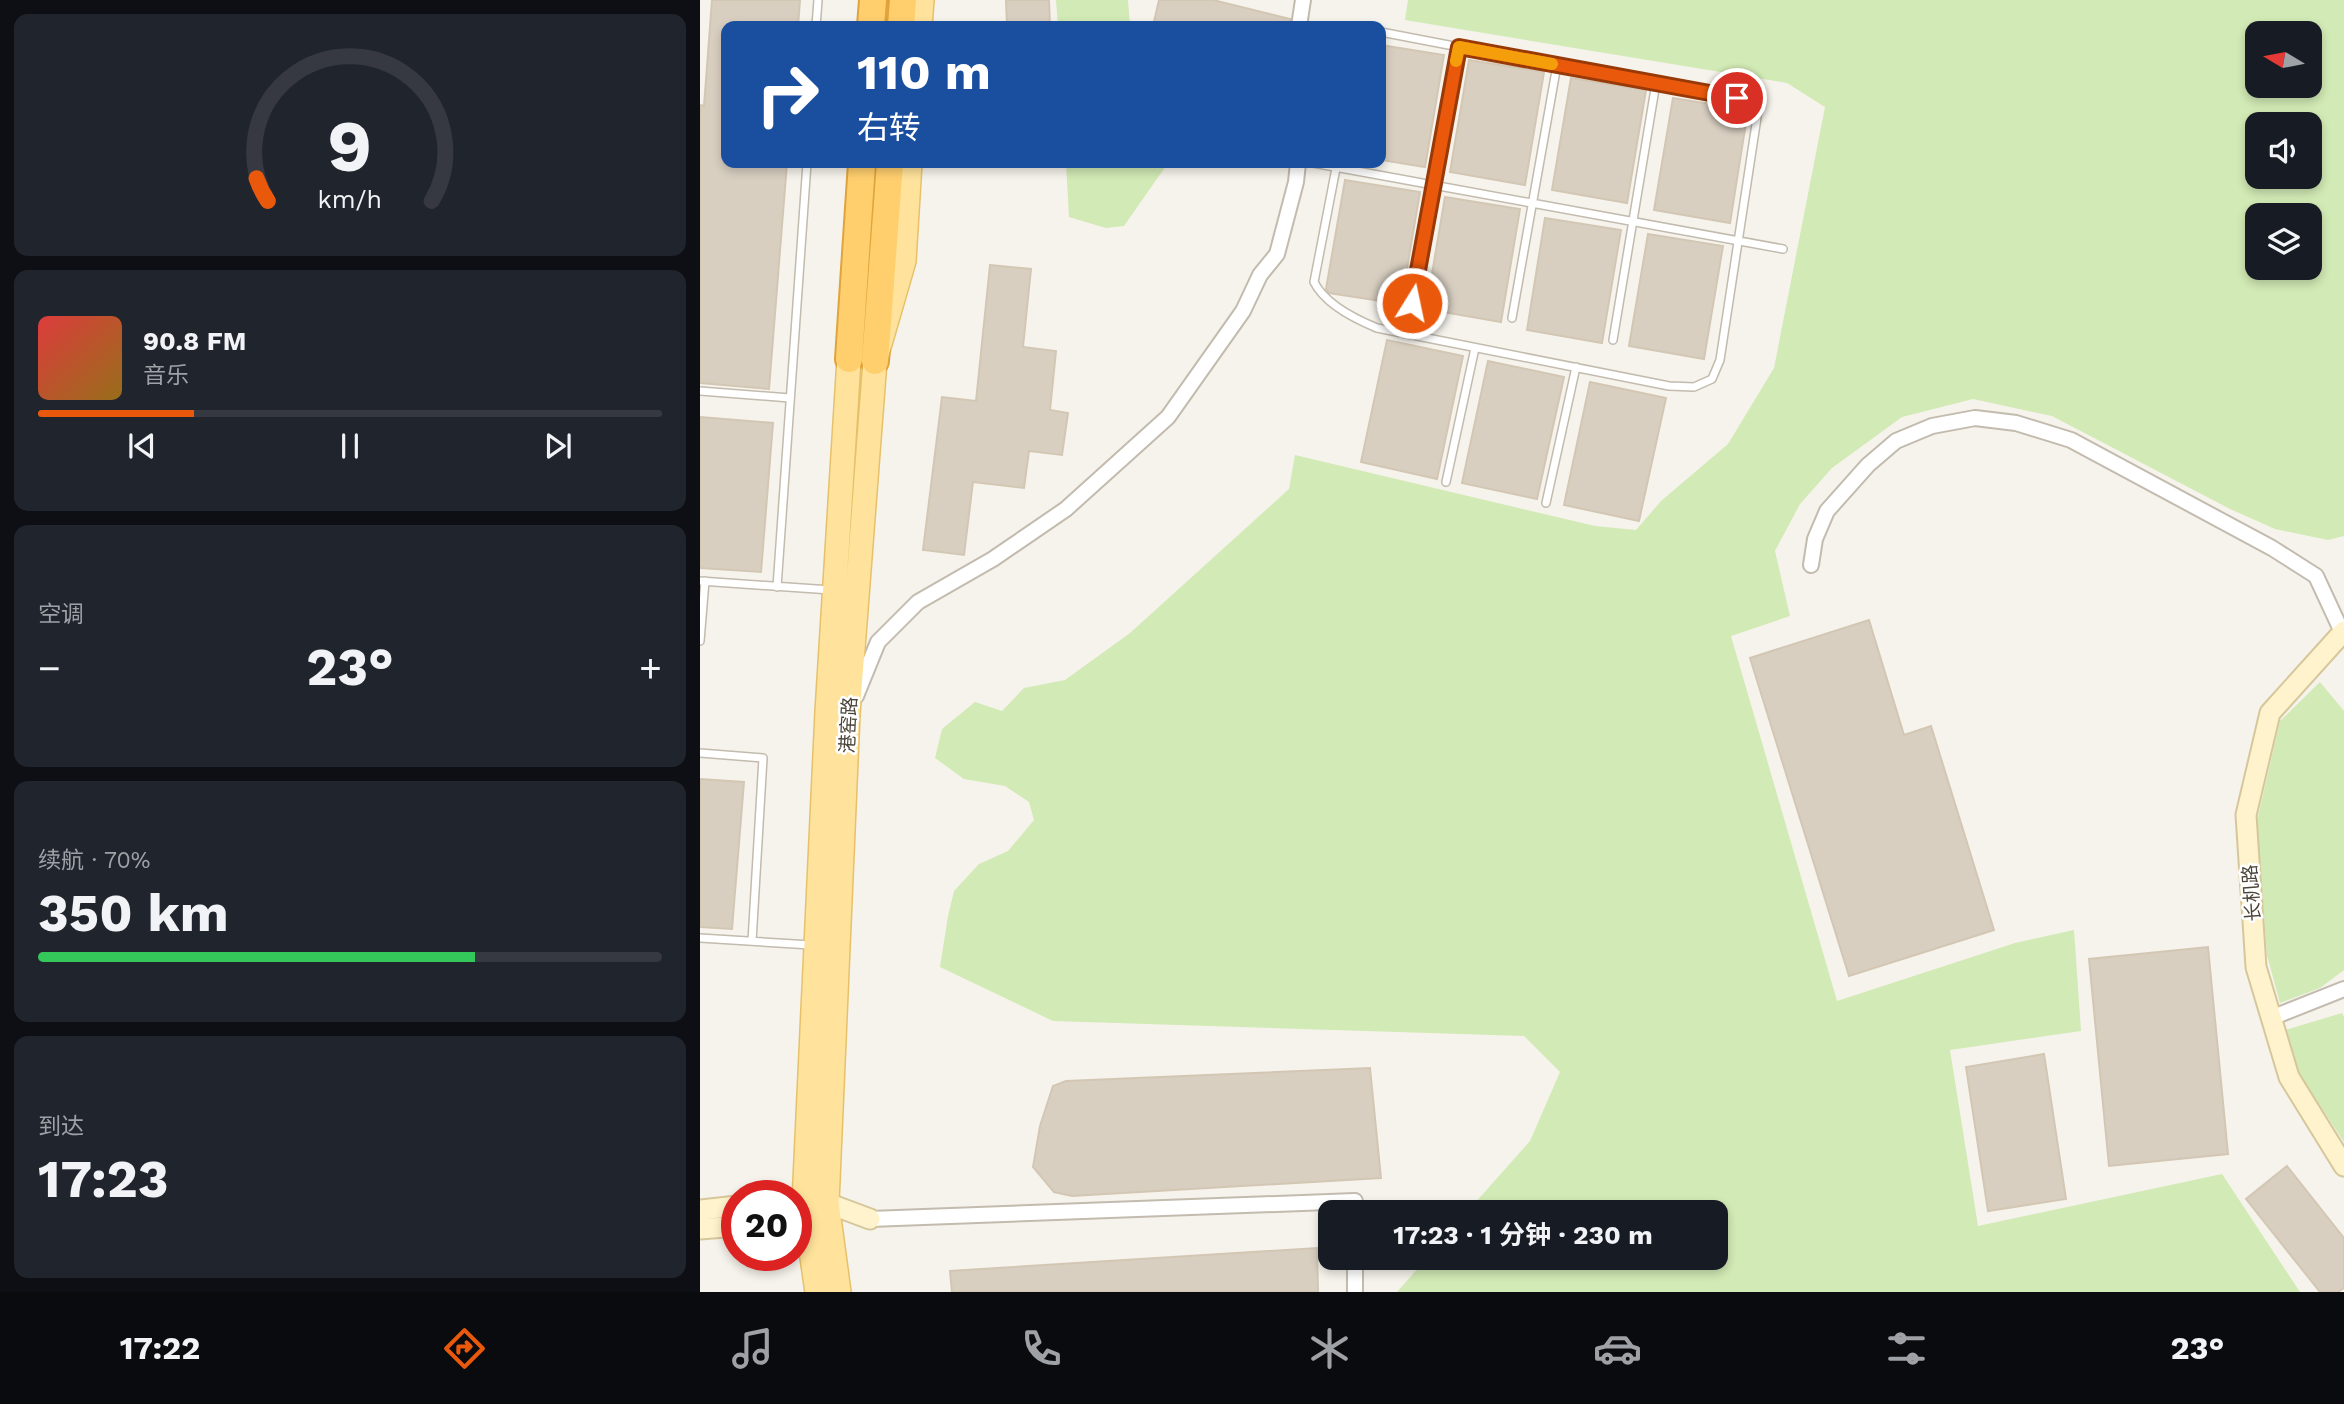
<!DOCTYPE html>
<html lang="zh">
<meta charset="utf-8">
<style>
:root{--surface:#171b24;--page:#20242c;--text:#f1f3f6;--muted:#9ea1a6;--line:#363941;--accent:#ea580c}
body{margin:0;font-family:"Work Sans","Noto Sans SC",sans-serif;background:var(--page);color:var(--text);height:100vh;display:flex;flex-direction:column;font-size:26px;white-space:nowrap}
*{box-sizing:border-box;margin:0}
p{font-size:23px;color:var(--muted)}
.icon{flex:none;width:38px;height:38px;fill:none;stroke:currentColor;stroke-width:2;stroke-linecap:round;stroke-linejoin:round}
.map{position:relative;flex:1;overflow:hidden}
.drawer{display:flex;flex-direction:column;gap:14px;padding:14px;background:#0d0f14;width:700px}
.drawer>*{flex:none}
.guide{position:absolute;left:21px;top:21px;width:665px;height:147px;border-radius:14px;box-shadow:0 4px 10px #0003;background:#1a4fa0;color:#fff;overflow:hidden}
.needle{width:46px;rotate:280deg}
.controls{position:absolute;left:1545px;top:21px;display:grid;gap:14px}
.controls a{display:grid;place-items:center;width:77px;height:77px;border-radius:14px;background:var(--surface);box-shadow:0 4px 10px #0003;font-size:35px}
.speed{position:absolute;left:21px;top:1180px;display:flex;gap:14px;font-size:35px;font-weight:700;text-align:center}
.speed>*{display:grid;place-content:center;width:91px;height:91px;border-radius:50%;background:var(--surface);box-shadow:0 4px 10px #0003;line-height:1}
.speed .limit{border:10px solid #d22;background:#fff;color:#111}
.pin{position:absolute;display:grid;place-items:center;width:60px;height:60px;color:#fff;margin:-30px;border:4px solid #fff;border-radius:50%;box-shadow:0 2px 7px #0007}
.me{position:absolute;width:77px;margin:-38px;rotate:10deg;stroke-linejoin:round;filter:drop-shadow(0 0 5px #0008)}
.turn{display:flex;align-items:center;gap:24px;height:147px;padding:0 21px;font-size:32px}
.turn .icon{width:91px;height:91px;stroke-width:2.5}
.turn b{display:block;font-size:49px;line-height:60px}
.big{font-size:52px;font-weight:700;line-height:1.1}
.drawer .tile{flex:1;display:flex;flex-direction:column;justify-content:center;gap:10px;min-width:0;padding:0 24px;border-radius:14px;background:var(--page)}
.drawer .dial{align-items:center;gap:0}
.dial svg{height:182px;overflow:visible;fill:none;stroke:var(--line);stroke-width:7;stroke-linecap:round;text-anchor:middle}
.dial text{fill:var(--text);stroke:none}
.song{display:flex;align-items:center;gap:21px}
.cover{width:84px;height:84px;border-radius:10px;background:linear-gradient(135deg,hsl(0 70% 55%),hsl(40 70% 35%))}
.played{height:7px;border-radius:4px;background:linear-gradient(90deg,var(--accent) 25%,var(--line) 25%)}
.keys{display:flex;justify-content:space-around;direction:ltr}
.heat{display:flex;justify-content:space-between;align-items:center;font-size:38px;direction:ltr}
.charge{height:10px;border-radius:5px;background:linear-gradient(90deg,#34c759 70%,var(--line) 0)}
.trip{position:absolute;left:618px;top:1200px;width:410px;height:70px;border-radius:14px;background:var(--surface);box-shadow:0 4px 10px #0003;font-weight:700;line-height:70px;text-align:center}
.tabs{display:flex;height:112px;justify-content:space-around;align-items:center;background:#090b0e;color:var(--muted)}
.tabs .icon{width:49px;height:49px}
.tabs .on{color:var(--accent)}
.tabs b{font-size:32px;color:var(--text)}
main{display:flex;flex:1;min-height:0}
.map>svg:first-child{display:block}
.green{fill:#d2eab5;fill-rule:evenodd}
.building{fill:#d8cfc1;stroke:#d3c7b4;stroke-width:2}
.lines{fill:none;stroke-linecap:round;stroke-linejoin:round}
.lane-casing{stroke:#c2bbae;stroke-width:10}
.street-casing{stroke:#c2bbae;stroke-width:18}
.secondary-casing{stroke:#d6c79b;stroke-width:23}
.primary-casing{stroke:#e6c16a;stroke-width:26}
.highway-casing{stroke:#e0a43c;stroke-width:30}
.lane{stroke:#fff;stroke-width:7}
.street{stroke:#fff;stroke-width:14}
.secondary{stroke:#fff3cd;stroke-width:19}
.primary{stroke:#ffe39c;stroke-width:23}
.highway{stroke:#ffcf6e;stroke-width:26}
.route-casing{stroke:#983908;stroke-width:18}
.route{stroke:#ea580c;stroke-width:12}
.slow{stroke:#f59e0b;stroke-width:12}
.labels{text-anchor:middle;stroke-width:5;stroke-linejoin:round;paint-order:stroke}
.street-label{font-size:19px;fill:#4b4439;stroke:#fff}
</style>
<main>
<section class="drawer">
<div class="tile dial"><svg viewBox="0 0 100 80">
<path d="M14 69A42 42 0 1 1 86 69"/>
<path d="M14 69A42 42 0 0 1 9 59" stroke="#ea580c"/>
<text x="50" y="56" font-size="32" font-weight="700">9</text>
<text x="50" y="72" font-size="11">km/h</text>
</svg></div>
<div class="tile">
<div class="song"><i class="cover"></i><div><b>90.8 FM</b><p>音乐</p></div></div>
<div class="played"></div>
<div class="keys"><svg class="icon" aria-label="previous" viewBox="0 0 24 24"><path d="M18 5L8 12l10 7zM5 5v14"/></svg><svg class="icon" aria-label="pause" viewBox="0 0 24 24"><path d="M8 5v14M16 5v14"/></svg><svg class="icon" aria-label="next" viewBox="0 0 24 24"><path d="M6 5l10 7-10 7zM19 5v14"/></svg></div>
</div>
<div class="tile"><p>空调</p>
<div class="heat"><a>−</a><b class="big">23°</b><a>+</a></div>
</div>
<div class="tile"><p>续航 · 70%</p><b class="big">350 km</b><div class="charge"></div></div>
<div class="tile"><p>到达</p><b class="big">17:23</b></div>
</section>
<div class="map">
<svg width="1644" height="1292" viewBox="0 0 1644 1292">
<rect width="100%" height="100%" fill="#f6f3ec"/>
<path class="green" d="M356,0H428L430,26H358Z
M708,0H1644V536L1628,540L1575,529L1530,509L1352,416L1273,399L1202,417L1132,468L1100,504L1075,551L1090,616L1031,636L1137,1001L1315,943L1374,930L1381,1031L1250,1050L1278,1226L1522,1174L1600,1292H697L727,1258H1015V1213H766L830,1141L860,1072L824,1036L353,1021L240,967L248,916L254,891L279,864L308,851L334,820L329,802L305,786L264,779L235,758L242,729L275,702L302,711L324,688L365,680L430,633L589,489L595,455L895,526L936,530L961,501L1028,444L1074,368L1125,107L1087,83L705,20ZM1558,33H1610V86H1558ZM1558,124H1610V177H1558ZM1558,215H1610V268H1558Z
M366,163H468L424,226L406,228L369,217Z
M1620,682L1644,711V970L1620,988L1580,1003L1567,955L1557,821L1580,721Z
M1642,1013L1644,1017V1142L1600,1075L1585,1030Z"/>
<path class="building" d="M12,0H100L98,26H26V163H87L69,389L0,383V105L4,106Z
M306,0H349L350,26H307Z
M459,0H513L590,19V26H453Z
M681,45L744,55L725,167L681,160Z
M769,60L844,72L825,185L750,172Z
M871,78L946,90L927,203L852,190Z
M973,98L1048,110L1030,223L954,210Z
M645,180L720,192L701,304L629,293L626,289Z
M745,197L820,209L801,322L726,309Z
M845,218L921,230L902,343L827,330Z
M948,234L1023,246L1004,359L929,346Z
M290,265L331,269L323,347L356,351L350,410L368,413L362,455L329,451L324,488L273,482L264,555L223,550L242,397L276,401Z
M687,340L763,356L737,479L661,462Z
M788,361L864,377L837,499L762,483Z
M890,382L966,398L939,521L864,505Z
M0,417L73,423L61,572L0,568Z
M1169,620L1204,735L1231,726L1294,930L1149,976L1050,658Z
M0,779L44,782L32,929L0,927Z
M1508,947L1528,1154L1409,1166L1389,959Z
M1344,1054L1366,1199L1288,1211L1266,1067Z
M670,1068L681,1178L372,1196L354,1192L333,1167L340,1126L353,1086L366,1081Z
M1587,1166L1644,1238V1288L1638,1292H1620L1546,1199Z
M617,1248L618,1292H252L250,1271Z"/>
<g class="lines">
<defs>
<path id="lane" d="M116,26L118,0
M613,163L1083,249
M637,163L614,282C625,304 655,319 677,328L969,386L994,387L1012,379L1020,360L1058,111L1056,104L681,32
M712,303L759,47
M812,318L857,65
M913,340L956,83
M0,391L90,398
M746,482L775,348
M846,503L876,367
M0,581L131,590
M77,587L107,163
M0,641L5,581
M0,753L63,758L52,941
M0,938L111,945"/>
<path id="street" d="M599,26L603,0
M1111,565L1115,539L1127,511L1168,465L1196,441L1232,426L1275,418L1316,423L1371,440L1572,548L1616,576L1642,632
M156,696L178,642L218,602L293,559L366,509L468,417L543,311L560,275L577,254L596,182L598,163
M1571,1018L1644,989
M170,1219L655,1201V1213
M655,1292V1258"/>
<path id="secondary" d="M1644,631L1570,713L1546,815L1556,967L1589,1077L1644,1166
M114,1202L127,1203L170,1219
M0,1210L37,1206
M0,1229L37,1226"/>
<path id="primary" d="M220,26L222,0
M117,1292L104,1202L127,712L149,359V341
M139,1292L127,1203L148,714L175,361L204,261L210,163"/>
<path id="highway" d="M171,26L173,0
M201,26L203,0
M149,359L162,163
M175,361L190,163"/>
</defs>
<use href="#lane" class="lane-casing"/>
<use href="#street" class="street-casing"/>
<use href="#secondary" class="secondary-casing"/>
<use href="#primary" class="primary-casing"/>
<use href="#highway" class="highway-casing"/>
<use href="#lane" class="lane"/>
<use href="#street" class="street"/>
<use href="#secondary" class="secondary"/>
<use href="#primary" class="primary"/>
<use href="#highway" class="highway"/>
</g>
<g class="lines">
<defs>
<path id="route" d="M712,303L759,47L1037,98"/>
</defs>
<use href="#route" class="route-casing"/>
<use href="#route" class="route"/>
<path class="slow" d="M756,61L759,47L852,64"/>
</g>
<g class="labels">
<g class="street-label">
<text transform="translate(148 725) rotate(-87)" y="7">港窑路</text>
<text transform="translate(1551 893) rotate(-94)" y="7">长机路</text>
</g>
</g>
</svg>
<div class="controls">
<a><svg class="needle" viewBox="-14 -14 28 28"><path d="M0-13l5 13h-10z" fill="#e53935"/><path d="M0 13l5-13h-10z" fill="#9ea1a6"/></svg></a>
<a><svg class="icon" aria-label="sound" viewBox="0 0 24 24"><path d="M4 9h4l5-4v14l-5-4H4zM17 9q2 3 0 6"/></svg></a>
<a><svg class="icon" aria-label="layers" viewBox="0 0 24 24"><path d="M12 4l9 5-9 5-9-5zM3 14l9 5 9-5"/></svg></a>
</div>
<div class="speed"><div class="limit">20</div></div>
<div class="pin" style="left:1037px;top:98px;background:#d93025"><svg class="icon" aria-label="arrive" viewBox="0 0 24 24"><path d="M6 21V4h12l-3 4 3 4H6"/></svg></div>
<svg class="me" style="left:712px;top:303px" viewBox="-20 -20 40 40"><circle r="17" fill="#ea580c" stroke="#fff" stroke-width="3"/><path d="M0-11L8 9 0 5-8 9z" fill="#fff"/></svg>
<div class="trip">17:23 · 1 分钟 · 230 m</div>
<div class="guide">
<div class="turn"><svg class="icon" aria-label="right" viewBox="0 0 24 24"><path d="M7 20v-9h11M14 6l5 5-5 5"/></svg><div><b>110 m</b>右转</div></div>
</div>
</div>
</main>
<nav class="tabs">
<b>17:22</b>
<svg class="icon on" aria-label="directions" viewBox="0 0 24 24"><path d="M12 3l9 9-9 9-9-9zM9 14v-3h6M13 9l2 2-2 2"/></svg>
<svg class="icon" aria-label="music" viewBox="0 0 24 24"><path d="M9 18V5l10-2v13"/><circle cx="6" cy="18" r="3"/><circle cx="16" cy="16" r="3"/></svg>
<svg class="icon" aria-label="phone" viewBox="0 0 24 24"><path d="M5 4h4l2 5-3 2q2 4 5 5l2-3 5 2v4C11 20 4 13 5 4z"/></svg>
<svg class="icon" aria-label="climate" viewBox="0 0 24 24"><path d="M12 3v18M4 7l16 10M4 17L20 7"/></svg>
<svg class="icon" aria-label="car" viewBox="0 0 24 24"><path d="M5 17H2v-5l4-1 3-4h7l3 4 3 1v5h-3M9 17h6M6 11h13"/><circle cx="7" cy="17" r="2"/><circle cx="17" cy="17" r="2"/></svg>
<svg class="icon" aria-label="filters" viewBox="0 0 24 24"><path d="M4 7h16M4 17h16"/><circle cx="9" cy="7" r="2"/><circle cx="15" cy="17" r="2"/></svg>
<b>23°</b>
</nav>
